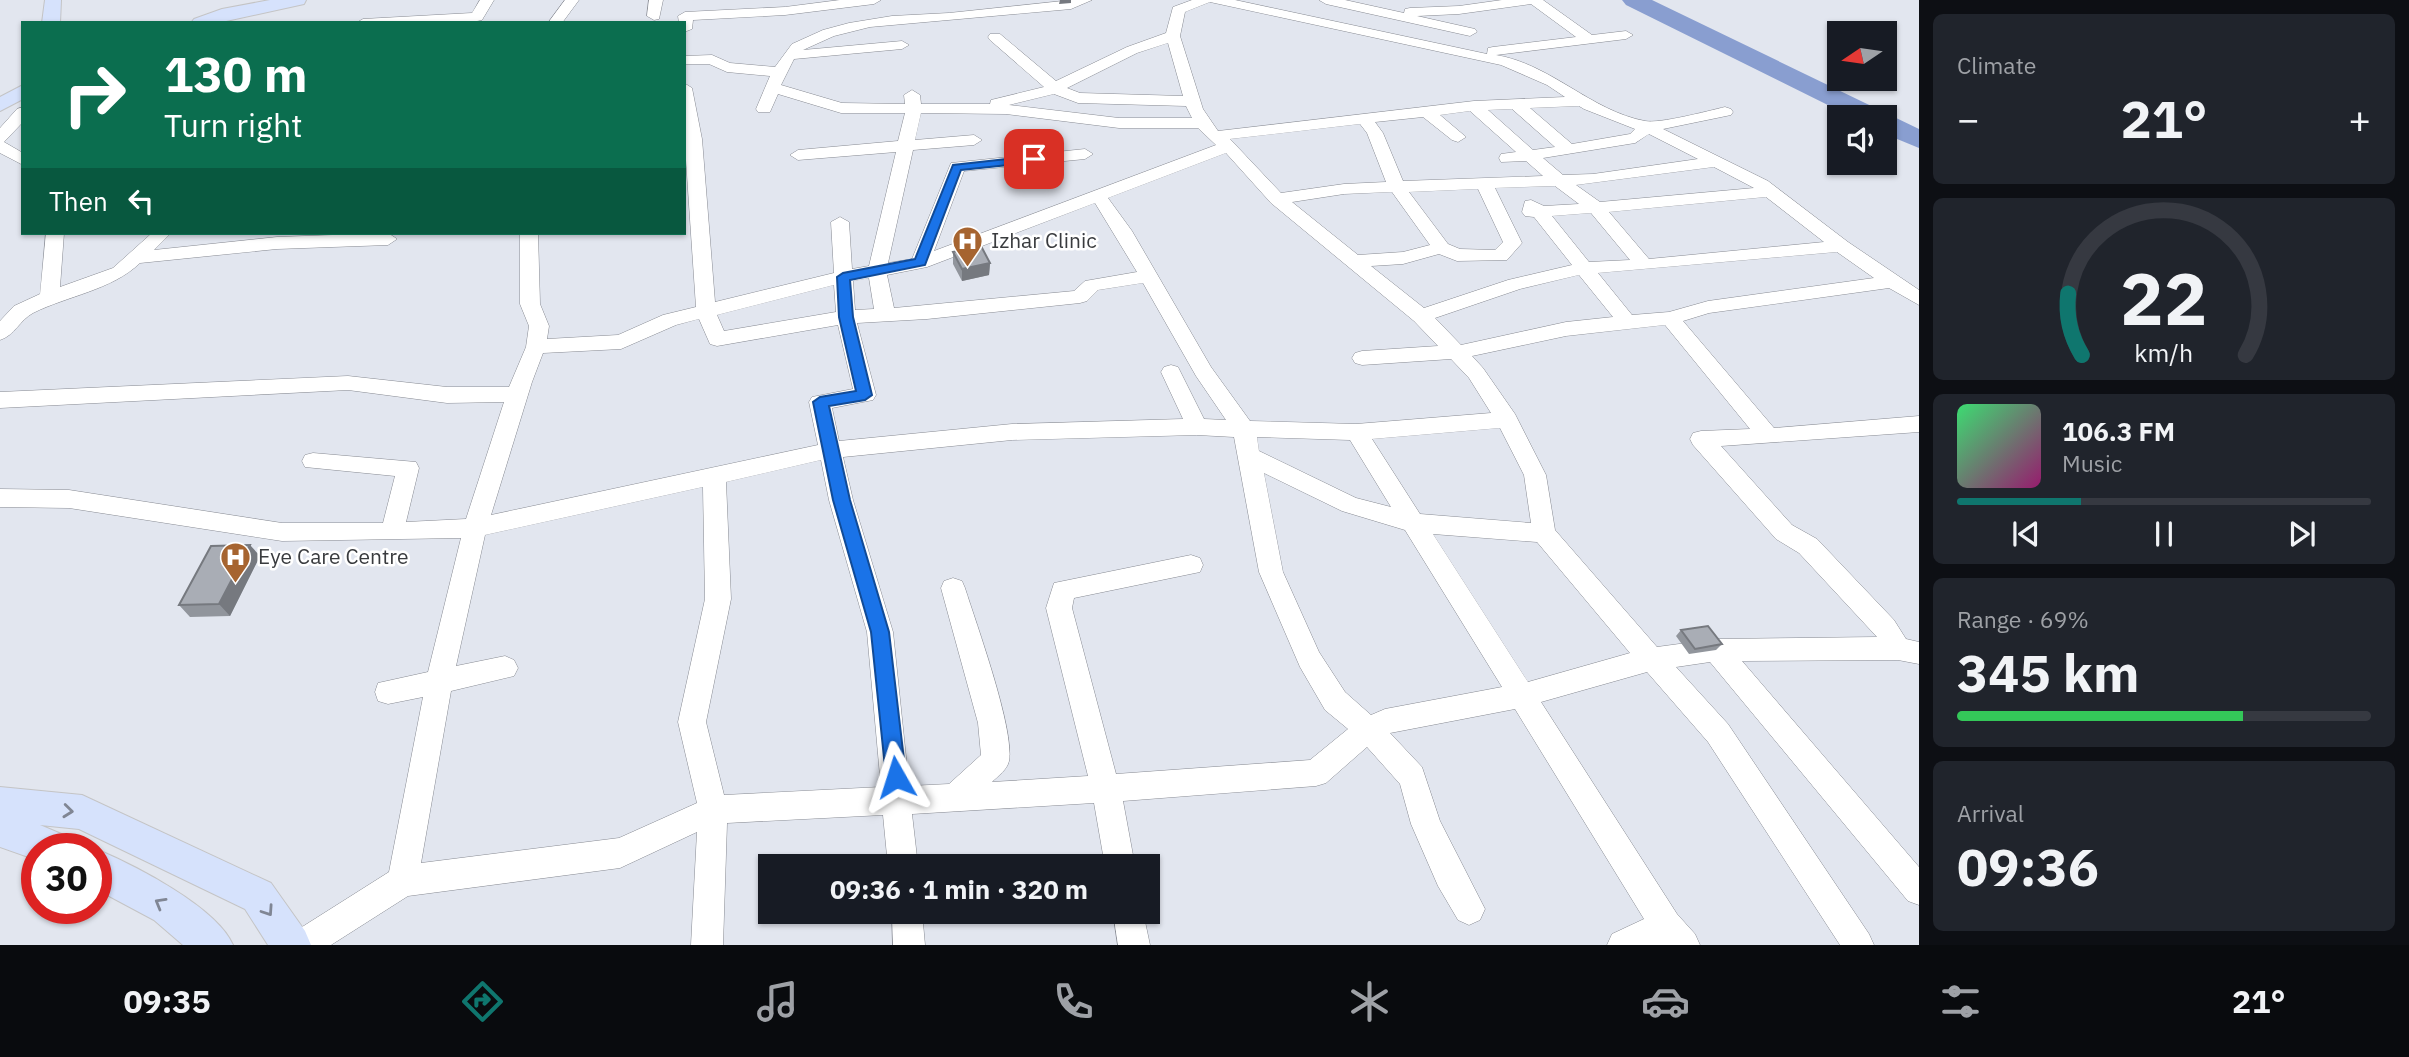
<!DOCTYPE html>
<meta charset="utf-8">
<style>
:root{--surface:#171b24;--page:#20242c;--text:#f1f3f6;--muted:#9ea1a6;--line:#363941;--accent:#0f766e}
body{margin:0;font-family:"IBM Plex Sans",sans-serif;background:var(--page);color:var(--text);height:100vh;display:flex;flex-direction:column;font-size:26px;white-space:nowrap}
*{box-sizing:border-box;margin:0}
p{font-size:23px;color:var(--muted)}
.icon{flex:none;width:38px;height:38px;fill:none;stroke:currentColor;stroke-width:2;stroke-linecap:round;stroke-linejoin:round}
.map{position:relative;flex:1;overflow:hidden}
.side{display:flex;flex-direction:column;gap:14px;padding:14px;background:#0d0f14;width:490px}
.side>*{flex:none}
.hud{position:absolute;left:21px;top:21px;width:665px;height:214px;border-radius:0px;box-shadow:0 2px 5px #0004;background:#0b6e4f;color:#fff;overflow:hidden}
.needle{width:46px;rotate:257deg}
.buttons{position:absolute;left:1827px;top:21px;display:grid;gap:14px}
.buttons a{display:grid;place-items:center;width:70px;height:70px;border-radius:0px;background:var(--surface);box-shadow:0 2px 5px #0004;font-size:35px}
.speed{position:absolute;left:21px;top:833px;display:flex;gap:14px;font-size:35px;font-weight:700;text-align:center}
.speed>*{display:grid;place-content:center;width:91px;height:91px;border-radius:50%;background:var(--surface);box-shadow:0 2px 5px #0004;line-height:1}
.speed .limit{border:10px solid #d22;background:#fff;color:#111}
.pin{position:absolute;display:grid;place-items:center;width:60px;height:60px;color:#fff;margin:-30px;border-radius:14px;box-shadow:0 4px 10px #0006}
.me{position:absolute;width:77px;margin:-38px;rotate:354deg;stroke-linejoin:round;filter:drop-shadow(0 0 5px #0008)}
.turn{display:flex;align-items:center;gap:24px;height:147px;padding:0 28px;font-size:32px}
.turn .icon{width:91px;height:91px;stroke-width:2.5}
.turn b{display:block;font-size:49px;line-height:60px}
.then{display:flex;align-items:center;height:66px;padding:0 28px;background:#0003;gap:14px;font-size:26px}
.big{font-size:52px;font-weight:700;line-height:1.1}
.side .card{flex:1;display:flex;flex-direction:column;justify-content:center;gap:10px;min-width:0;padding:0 24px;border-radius:10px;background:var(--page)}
.side .dial{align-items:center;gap:0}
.dial svg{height:182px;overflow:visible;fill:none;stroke:var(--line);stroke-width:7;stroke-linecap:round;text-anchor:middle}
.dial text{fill:var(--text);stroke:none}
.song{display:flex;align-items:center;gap:21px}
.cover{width:84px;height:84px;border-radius:10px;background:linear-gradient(135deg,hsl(140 70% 55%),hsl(320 70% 35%))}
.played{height:7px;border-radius:4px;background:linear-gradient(90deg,var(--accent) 30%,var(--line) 30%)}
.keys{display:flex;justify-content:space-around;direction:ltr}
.heat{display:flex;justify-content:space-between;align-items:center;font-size:38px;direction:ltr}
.charge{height:10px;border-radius:5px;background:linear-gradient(90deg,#34c759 69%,var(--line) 0)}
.trip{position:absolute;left:758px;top:854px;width:402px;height:70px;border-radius:0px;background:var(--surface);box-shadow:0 2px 5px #0004;font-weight:700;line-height:70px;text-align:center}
.tabs{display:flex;height:112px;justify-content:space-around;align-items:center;background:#090b0e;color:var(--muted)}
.tabs .icon{width:49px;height:49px}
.tabs .active{color:var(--accent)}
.tabs b{font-size:32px;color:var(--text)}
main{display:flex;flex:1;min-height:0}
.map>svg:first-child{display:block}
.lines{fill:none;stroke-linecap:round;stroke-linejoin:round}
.river{fill:#899ed0;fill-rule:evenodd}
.minor-casing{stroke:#878a92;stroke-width:1}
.major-casing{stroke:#c4c4c5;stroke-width:2}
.minor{fill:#fff;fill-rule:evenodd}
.major{fill:#d6e2fc;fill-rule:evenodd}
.wall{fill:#91959c}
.shaded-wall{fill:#76797f}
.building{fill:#a9adb5;stroke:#76797f;stroke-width:2}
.oneway{stroke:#808694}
.route{fill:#1a73e8;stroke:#114b97;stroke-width:2}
.labels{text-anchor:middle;stroke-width:5;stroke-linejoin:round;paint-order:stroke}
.poi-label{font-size:21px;fill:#393b3e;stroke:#fff;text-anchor:start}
</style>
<main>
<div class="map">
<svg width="1919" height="945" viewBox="0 0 1919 945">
<rect width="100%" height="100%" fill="#e2e6ef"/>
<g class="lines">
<path class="river" d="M1622,0H1652L1919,129V148L1885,134V117H1852L1626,5Z"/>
<defs>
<path id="minor" d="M480,0H494L482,20L477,21L356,23L363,19L472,13Z
M565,0H579L562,23H548Z
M649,0H663L659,19L654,20L647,16Z
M840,0H881L874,4L785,15L693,20L692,29L684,32V23H679L678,16L685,12L785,7Z
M1072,0H1092L1071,9L870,27L834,36L803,50L902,41L909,45L902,49L794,59L781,85L842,103L905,104L904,95L912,90L920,95L921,104H990L991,100L1044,87L990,40L988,37L990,34H1000L1056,81L1127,47L1166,33L1173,7L1192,0H1235L1487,54L1488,48L1493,47L1576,37L1531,4L1459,14L1417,16L1475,29L1477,32L1470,36L1326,4L1319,0H1345L1404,13L1405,9L1410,8L1459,6L1502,0H1543L1592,35L1626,31L1633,35L1626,39L1496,55C1551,64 1591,111 1645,121C1659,124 1708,111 1725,107L1731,109L1733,112L1731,115L1663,129L1768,181L1848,242L1919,290V305L1889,288L1709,313L1683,321L1774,428L1919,416V432L1721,446L1792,525L1817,539L1894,620L1906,639L1919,642V664L1898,660L1742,661L1919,867V905L1908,901L1710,662L1676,667L1728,724L1869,934L1874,945H1840L1708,742L1647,672L1541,702L1677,914L1695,934L1700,945H1607L1612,934L1644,919L1515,709L1390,733L1422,767L1440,821L1485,909L1480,920L1469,925L1458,920L1438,886L1411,824L1400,784L1367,747L1326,783L1316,786L1123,801L1135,866H1105L1094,803L912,814L918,866H888L883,815L727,823L723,945H691L697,832L620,868L408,896L331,945H286L291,934L389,872L423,697L388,704L378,701L375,692L378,683L428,672L461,538L282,541L69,508L0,507V489L69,490L282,523H383L395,476L305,467L302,461L305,455L313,453L416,462L419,468L406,522L466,519L504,402L447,403L348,390L0,408V392L348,376L447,387H509L526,347L529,326L520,304V233H538L540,304L549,326L547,339L618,335L663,315L696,307L684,131V83L692,88L702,139L715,302L834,273L831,222L840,217L849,222L852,269L869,266L896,152L798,160L790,155L798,150L898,141L905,113H841L778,94L770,112H758L756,109L770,76L727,72L709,64H684V56L712,55L730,63L775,67L792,44L823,30L849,23L892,16L949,13ZM1210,2L1501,65L1547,85L1565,97L1474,101L1218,131L1203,109L1180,36L1185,12ZM1168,43L1183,96L1080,93L1067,88L1137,53ZM1054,94L1078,103L1186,106L1192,118H1119L1009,105ZM1579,106L1584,109L1635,129L1630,134L1572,144L1530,108ZM1512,109L1555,147L1533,150L1488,110ZM1470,111L1516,152L1501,154L1499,158L1501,162L1526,161L1543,176L1403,181L1383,133L1375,122L1423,117L1452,140L1458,142L1466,137L1440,115ZM921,113L1006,114L1119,128H1198L1216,145L934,251L964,171L1085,159L1093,154L1085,149L951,163L912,259L888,263L913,150L974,145L982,140L974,135L915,140ZM1360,124L1367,133L1386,182L1344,184L1281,193L1230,139ZM1649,134L1698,159L1593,174L1563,175L1543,158L1635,143ZM1226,153L1271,203L1414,321L1438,346L1362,351L1355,353L1352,358L1355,363L1362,365L1451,359L1469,378L1491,413L1356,424L1250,421L1211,367L1132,231L1108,198ZM1714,167L1754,188L1600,202L1576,185ZM1555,186L1579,204L1544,206L1531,200L1525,201L1522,212L1525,216L1534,217L1572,265L1508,280L1424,308L1371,266L1403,264L1439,254L1457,261L1507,260L1522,243L1495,188ZM1478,189L1503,242L1495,250L1460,249L1448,244L1409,192ZM1392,192L1430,245L1403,252L1358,255L1292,202L1344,194ZM1766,197L1824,242L1649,259L1609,212ZM1095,203L1137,272L1085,281L1074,291L894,308L887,275L927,267ZM1591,213L1630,260L1589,262L1552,216ZM1837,252L1874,278L1708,301L1669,312L1632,315L1598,273ZM1579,275L1613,317L1566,322L1461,345L1435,318L1520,289ZM869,278L874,309L855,310L853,281ZM1143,283L1196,376L1226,420L1204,419L1178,367L1171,365L1164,367L1161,372L1183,419L1012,424L839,441L832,408L873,400L876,395L857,323L927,319L1080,303L1087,301L1098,290ZM834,285L836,312L724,331L717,315ZM699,319L710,344L717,346L838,325L853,389L812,397L809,402L818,445L491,515L532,382L543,353L621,349L676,325ZM1665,325L1750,429L1701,431L1693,433L1690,439L1693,445L1776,539L1799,553L1877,637L1716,639L1657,647L1555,530L1546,475L1515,414L1483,368L1472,356L1566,336ZM1500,428L1524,475L1531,523L1420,514L1372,439ZM1197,435L1234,437L1259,572L1300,667L1325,710L1348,729L1310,760L1116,774L1072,608L1074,598L1200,572L1203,565L1200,558L1191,555L1054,583L1046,608L1088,776L992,782C998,776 1007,770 1009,761C1015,730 976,623 965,588L962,581L953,578L944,581L941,588L978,723L981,755L949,784L909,786L893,632L853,500L843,457L1012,440ZM1257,437L1350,440L1391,507L1356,498L1259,451ZM821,460L829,500L867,632L881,787L724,795L706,722L731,599L726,482ZM1264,473L1342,511L1405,530L1502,687L1385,709L1371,715L1345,692L1319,652L1283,572ZM703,487L705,599L678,722L697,803L619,838L421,863L451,691L514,676L518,668L514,660L505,656L456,666L485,535ZM1433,534L1537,542L1630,653L1528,682Z
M23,107V122L4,142L23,153V165L0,153V128L17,109Z
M46,233H64L60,287L113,268L152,233H171L154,250L277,237L388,233L397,239L388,245L277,249L140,263C112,290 67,296 33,313C20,320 14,336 0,340V321L14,306L40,294Z
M892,912H922L925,945H893Z
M1113,912H1143L1150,945H1118Z"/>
<path id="major" d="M45,0H61L60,23H42Z
M270,0H306L304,4L217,23H191L194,19L222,9Z
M23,85V99L0,111V97Z
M0,787L82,795L271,883L305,931L311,945H268L245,909L79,829L40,825L66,836L71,849H37V860L0,847Z
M96,849C134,865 217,907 233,945H183L154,920L96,889Z"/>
</defs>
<use href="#minor" class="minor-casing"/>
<use href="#major" class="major-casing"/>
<use href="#minor" class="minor"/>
<use href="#major" class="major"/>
</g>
<path class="wall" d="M953,252L990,263L989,275L962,281L953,264Z
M260,556L230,616L190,617L179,605Z
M1681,630L1722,644L1716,650L1689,654L1676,636Z"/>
<path class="shaded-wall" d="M1060,0H1071V3L1059,4Z
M990,263L989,275L962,281V269Z
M250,545L260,556L230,616L219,604Z"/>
<path class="building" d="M981,246L990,263L962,269L953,252Z
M250,545L219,604L179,605L211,546Z
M1708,626L1722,644L1695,649L1681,630Z"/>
<defs><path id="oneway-chevron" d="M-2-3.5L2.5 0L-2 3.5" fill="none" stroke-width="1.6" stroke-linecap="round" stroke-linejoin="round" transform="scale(1.75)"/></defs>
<g class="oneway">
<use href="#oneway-chevron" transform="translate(68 811) rotate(6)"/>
<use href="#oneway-chevron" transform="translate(160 903) rotate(-150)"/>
<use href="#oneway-chevron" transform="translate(268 911) rotate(56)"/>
</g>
<path class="route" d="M1034,156L1039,159L1038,162L961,170L925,265L850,280L853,317L872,395L865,400L829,406L850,500L889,632L906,777L903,783L896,786L889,783L886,777L871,632L833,500L813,402L820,397L856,391L839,317L837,277L843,273L915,259L953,165Z"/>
<defs>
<symbol id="hospital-pin" viewBox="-11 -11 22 30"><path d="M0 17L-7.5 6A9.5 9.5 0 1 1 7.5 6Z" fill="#a66430" stroke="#fff"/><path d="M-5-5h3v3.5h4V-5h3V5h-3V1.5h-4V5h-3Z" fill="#fff"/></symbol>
</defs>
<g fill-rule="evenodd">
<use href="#hospital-pin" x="950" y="224" width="35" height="47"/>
<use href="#hospital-pin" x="218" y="540" width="35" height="47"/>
</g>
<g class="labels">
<g class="poi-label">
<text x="991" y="248">Izhar Clinic</text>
<text x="258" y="564">Eye Care Centre</text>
</g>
</g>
</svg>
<div class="buttons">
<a><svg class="needle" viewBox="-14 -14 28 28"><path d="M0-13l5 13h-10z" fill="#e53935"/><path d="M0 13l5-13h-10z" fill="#9ea1a6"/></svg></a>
<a><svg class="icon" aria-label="sound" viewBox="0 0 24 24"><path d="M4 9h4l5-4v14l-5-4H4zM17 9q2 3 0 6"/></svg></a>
</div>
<div class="speed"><div class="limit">30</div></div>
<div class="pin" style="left:1034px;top:159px;background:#d93025"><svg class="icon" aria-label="arrive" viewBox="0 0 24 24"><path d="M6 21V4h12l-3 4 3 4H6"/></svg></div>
<svg class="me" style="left:896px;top:777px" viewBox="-20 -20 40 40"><path d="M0-17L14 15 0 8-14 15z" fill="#1a73e8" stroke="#fff" stroke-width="4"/></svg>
<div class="trip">09:36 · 1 min · 320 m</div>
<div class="hud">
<div class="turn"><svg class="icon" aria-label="right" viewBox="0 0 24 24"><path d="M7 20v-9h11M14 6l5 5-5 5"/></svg><div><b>130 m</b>Turn right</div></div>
<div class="then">Then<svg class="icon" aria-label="left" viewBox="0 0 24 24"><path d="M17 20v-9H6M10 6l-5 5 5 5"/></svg></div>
</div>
</div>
<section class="side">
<div class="card"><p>Climate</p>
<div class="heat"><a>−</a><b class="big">21°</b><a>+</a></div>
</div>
<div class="card dial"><svg viewBox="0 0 100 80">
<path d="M14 69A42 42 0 1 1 86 69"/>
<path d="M14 69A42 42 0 0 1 8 42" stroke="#0f766e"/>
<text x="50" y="56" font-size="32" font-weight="700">22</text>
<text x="50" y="72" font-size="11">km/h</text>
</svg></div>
<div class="card">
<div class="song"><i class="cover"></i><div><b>106.3 FM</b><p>Music</p></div></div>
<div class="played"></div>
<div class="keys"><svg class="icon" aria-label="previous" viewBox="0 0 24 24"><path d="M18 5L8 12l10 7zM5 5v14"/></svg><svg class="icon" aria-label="pause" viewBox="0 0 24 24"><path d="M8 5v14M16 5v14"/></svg><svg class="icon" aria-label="next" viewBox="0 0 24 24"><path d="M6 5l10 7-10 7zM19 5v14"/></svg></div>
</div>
<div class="card"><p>Range · 69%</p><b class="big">345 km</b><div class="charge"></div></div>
<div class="card"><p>Arrival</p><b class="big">09:36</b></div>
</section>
</main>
<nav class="tabs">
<b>09:35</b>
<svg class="icon active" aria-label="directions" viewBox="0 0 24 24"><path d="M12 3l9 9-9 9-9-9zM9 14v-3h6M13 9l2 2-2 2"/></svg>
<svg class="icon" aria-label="music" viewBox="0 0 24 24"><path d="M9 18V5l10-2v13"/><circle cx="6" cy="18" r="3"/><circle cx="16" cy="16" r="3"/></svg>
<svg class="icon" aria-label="phone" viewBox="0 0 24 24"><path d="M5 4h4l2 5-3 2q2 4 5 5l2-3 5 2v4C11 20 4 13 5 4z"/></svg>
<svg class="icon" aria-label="climate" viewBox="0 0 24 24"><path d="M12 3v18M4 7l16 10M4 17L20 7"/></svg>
<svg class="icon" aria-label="car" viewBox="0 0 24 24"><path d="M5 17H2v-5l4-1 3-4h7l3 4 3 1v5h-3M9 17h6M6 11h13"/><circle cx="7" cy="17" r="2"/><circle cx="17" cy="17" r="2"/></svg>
<svg class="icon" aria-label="filters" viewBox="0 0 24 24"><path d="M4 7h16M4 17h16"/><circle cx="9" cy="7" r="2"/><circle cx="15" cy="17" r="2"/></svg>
<b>21°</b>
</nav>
